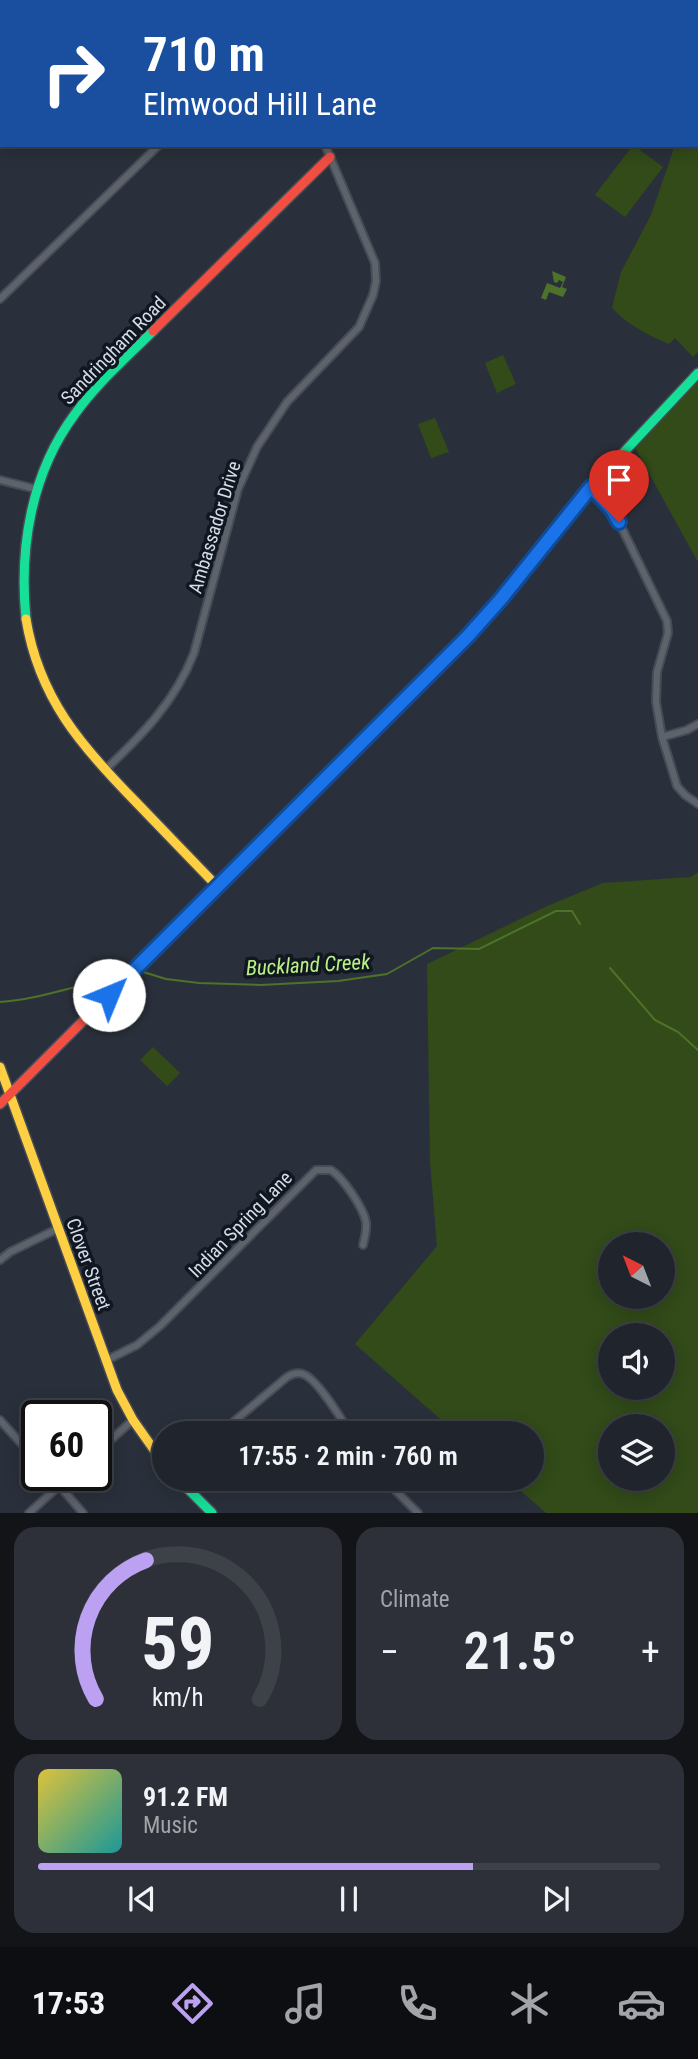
<!DOCTYPE html>
<meta charset="utf-8">
<style>
:root{--surface:#20242c;--page:#2d3038;--text:#f1f3f6;--muted:#a2a4a9;--line:#3d4148;--accent:#bca0f2}
body{margin:0;font-family:"Roboto Condensed",sans-serif;background:var(--page);color:var(--text);height:100vh;display:flex;flex-direction:column;font-size:26px;white-space:nowrap}
*{box-sizing:border-box;margin:0}
p{font-size:23px;color:var(--muted)}
.icon{flex:none;width:38px;height:38px;fill:none;stroke:currentColor;stroke-width:2;stroke-linecap:round;stroke-linejoin:round}
.map{position:relative;height:1513px;overflow:hidden}
.side{display:flex;flex-direction:column;gap:14px;padding:14px;background:#121418;flex:1}
.side>*{flex:none}
.top-card{position:absolute;left:0px;top:0px;width:698px;height:147px;box-shadow:0 4px 18px #0003,0 0 0 2px var(--line);background:#1a4fa0;color:#fff;overflow:hidden}
.needle{width:46px;rotate:318deg}
.buttons{position:absolute;left:598px;top:1232px;display:grid;gap:14px}
.buttons a{display:grid;place-items:center;width:77px;height:77px;border-radius:50%;background:var(--surface);box-shadow:0 4px 18px #0003,0 0 0 2px var(--line);font-size:35px}
.speed{position:absolute;left:21px;top:1400px;display:flex;gap:14px;font-size:35px;font-weight:700;text-align:center}
.speed>*{display:grid;place-content:center;width:91px;height:91px;border-radius:50%;background:var(--surface);box-shadow:0 4px 18px #0003,0 0 0 2px var(--line);line-height:1}
.speed .limit{border:4px solid #111;border-radius:10px;background:#fff;color:#111}
.pin{position:absolute;display:grid;place-items:center;width:60px;height:60px;color:#fff;margin:-72px -30px;border-radius:50% 50% 50% 0;rotate:-45deg;box-shadow:0 0 7px #0007}
.pin .icon{rotate:45deg}
.me{position:absolute;width:77px;margin:-38px;rotate:45deg;stroke-linejoin:round;filter:drop-shadow(0 0 5px #0008)}
.turn{display:flex;align-items:center;gap:24px;height:147px;padding:0 28px;font-size:32px}
.turn .icon{width:91px;height:91px;stroke-width:2.5}
.turn b{display:block;font-size:49px;line-height:60px}
.big{font-size:52px;font-weight:600;line-height:1.1}
.side .card{flex:1;display:flex;flex-direction:column;justify-content:center;gap:10px;min-width:0;padding:0 24px;border-radius:21px;background:var(--page)}
.side .dial{align-items:center;gap:0}
.dial svg{height:182px;overflow:visible;fill:none;stroke:var(--line);stroke-width:7;stroke-linecap:round;text-anchor:middle}
.dial text{fill:var(--text);stroke:none}
.song{display:flex;align-items:center;gap:21px}
.cover{width:84px;height:84px;border-radius:10px;background:linear-gradient(135deg,hsl(50 70% 55%),hsl(180 70% 35%))}
.played{height:7px;border-radius:4px;background:linear-gradient(90deg,var(--accent) 70%,var(--line) 70%)}
.keys{display:flex;justify-content:space-around;direction:ltr}
.heat{display:flex;justify-content:space-between;align-items:center;font-size:38px;direction:ltr}
.side .tiles{flex:1;display:grid;gap:14px;grid-template-columns:1fr 1fr}
.card:last-child{grid-column:span 2}
.trip{position:absolute;left:152px;top:1421px;width:392px;height:70px;border-radius:35px;background:var(--surface);box-shadow:0 4px 18px #0003,0 0 0 2px var(--line);font-weight:600;line-height:70px;text-align:center}
.menu{display:flex;height:112px;justify-content:space-around;align-items:center;background:#0d0e12;color:var(--muted)}
.menu .icon{width:49px;height:49px}
.menu .selected{color:var(--accent)}
.menu b{font-size:32px;color:var(--text)}
.map>svg:first-child{display:block}
.green{fill:#324b19;fill-rule:evenodd}
.water{fill:#4d7229}
.lines{fill:none;stroke-linecap:round;stroke-linejoin:round}
.stream{stroke:#4d7229;stroke-width:2}
.street-casing{stroke:#464c56;stroke-width:10}
.fast-casing{stroke:#464c56;stroke-width:12}
.slow-casing{stroke:#464c56;stroke-width:12}
.jam-casing{stroke:#464c56;stroke-width:12}
.street{stroke:#5d626b;stroke-width:6}
.fast{stroke:#16e098;stroke-width:9}
.slow{stroke:#ffcf43;stroke-width:9}
.jam{stroke:#f24e42;stroke-width:9}
.route-casing{stroke:#114b97;stroke-width:18}
.route{stroke:#1a73e8;stroke-width:12}
.labels{text-anchor:middle;stroke-width:7;stroke-linejoin:round;paint-order:stroke}
.street-label{font-size:19px;fill:#d5ddea;stroke:#111720}
.water-label{font-size:21px;font-style:italic;fill:#baf287;stroke:#111720}
</style>
<div class="map">
<svg width="698" height="1513" viewBox="0 0 698 1513">
<rect width="100%" height="100%" fill="#2a303b"/>
<path class="green" d="M698,98V352L693,357L675,338L669,344C648,335 628,325 612,308L621,272L651,215L675,145H696Z
M633,145L663,167L625,217L595,195Z
M503,355L516,384L497,393L485,363Z
M698,381V562L635,448Z
M435,418L449,452L431,458L418,424Z
M698,872V1513H546L507,1479H532V1433H456L355,1344L437,1246L430,1161L427,964L545,907L603,883L691,877ZM611,1244H663V1297H611ZM611,1335H663V1388H611ZM611,1426H663V1479H611Z
M153,1047L180,1073L167,1086L140,1060Z"/>
<path class="water" d="M552,271L566,277L562,287L567,289L563,297L549,292L546,300L541,298L547,283L560,288L563,282L559,280L557,283L554,282Z"/>
<g class="lines">
<path class="stream" d="M610,968L655,1020L678,1032L698,1050
M140,971L166,979L199,983L261,985L338,981L387,974L433,948L479,949L556,911H572L580,924
M107,977L116,971L126,969
M0,1002C34,1000 67,988 101,981"/>
<defs>
<path id="street" d="M263,0V2
M464,2L466,0
M583,2V0
M604,2L605,0
M0,299L159,145
M0,480L36,489
M591,487L612,510L619,522L667,621L668,633L657,672L656,702L662,737L677,786L685,795L698,804
M662,737L687,730L698,724
M105,770C142,735 175,702 194,653L238,489L257,447L287,402L359,327L373,295L376,281L375,263L325,145
M0,1260L10,1252L57,1229
M105,1361L137,1345L160,1326L316,1170H331C343,1178 363,1207 366,1222C367,1230 365,1237 363,1245
M0,1420L37,1461
M220,1433L287,1377C292,1374 297,1372 303,1374C318,1379 341,1420 351,1433
M96,1453L133,1420
M50,1475L83,1513
M384,1479L418,1513
M29,1513L71,1475"/>
<path id="fast" d="M26,619C19,548 31,473 75,414C97,383 126,358 153,331
M379,725L468,636L510,588L581,498L698,373
M178,1479L212,1513"/>
<path id="slow" d="M26,619C39,698 81,746 135,801C163,830 190,858 218,887
M0,1067L117,1390L133,1420L164,1464"/>
<path id="jam" d="M153,331L330,157
M0,1104L379,725"/>
</defs>
<use href="#street" class="street-casing"/>
<use href="#fast" class="fast-casing"/>
<use href="#slow" class="slow-casing"/>
<use href="#jam" class="jam-casing"/>
<use href="#street" class="street"/>
<use href="#fast" class="fast"/>
<use href="#slow" class="slow"/>
<use href="#jam" class="jam"/>
</g>
<g class="lines">
<defs>
<path id="route" d="M109,995L468,636L501,599L591,487L612,510L619,522"/>
</defs>
<use href="#route" class="route-casing"/>
<use href="#route" class="route"/>
</g>
<g class="labels">
<g class="street-label">
<text transform="translate(113 350) rotate(-46)" y="7">Sandringham Road</text>
<text transform="translate(214 527) rotate(-73)" y="7">Ambassador Drive</text>
<text transform="translate(240 1224) rotate(-46)" y="7">Indian Spring Lane</text>
<text transform="translate(89 1264) rotate(70)" y="7">Clover Street</text>
</g>
<g class="water-label">
<text transform="translate(308 965) rotate(-3)" y="7">Buckland Creek</text>
</g>
</g>
</svg>
<div class="buttons">
<a><svg class="needle" viewBox="-14 -14 28 28"><path d="M0-13l5 13h-10z" fill="#e53935"/><path d="M0 13l5-13h-10z" fill="#a2a4a9"/></svg></a>
<a><svg class="icon" aria-label="sound" viewBox="0 0 24 24"><path d="M4 9h4l5-4v14l-5-4H4zM17 9q2 3 0 6"/></svg></a>
<a><svg class="icon" aria-label="layers" viewBox="0 0 24 24"><path d="M12 4l9 5-9 5-9-5zM3 14l9 5 9-5"/></svg></a>
</div>
<div class="speed"><div class="limit">60</div></div>
<div class="pin" style="left:619px;top:522px;background:#d93025"><svg class="icon" aria-label="arrive" viewBox="0 0 24 24"><path d="M6 21V4h12l-3 4 3 4H6"/></svg></div>
<svg class="me" style="left:109px;top:995px" viewBox="-20 -20 40 40"><circle r="19" fill="#fff"/><path d="M0-13L10 11 0 6-10 11z" fill="#1a73e8"/></svg>
<div class="trip">17:55 · 2 min · 760 m</div>
<div class="top-card">
<div class="turn"><svg class="icon" aria-label="right" viewBox="0 0 24 24"><path d="M7 20v-9h11M14 6l5 5-5 5"/></svg><div><b>710 m</b>Elmwood Hill Lane</div></div>
</div>
</div>
<section class="side">
<div class="tiles">
<div class="card dial"><svg viewBox="0 0 100 80">
<path d="M14 69A42 42 0 1 1 86 69"/>
<path d="M14 69A42 42 0 0 1 36 8" stroke="#bca0f2"/>
<text x="50" y="56" font-size="32" font-weight="700">59</text>
<text x="50" y="72" font-size="11">km/h</text>
</svg></div>
<div class="card"><p>Climate</p>
<div class="heat"><a>−</a><b class="big">21.5°</b><a>+</a></div>
</div>
<div class="card">
<div class="song"><i class="cover"></i><div><b>91.2 FM</b><p>Music</p></div></div>
<div class="played"></div>
<div class="keys"><svg class="icon" aria-label="previous" viewBox="0 0 24 24"><path d="M18 5L8 12l10 7zM5 5v14"/></svg><svg class="icon" aria-label="pause" viewBox="0 0 24 24"><path d="M8 5v14M16 5v14"/></svg><svg class="icon" aria-label="next" viewBox="0 0 24 24"><path d="M6 5l10 7-10 7zM19 5v14"/></svg></div>
</div>
</div>
</section>
<nav class="menu">
<b>17:53</b>
<svg class="icon selected" aria-label="directions" viewBox="0 0 24 24"><path d="M12 3l9 9-9 9-9-9zM9 14v-3h6M13 9l2 2-2 2"/></svg>
<svg class="icon" aria-label="music" viewBox="0 0 24 24"><path d="M9 18V5l10-2v13"/><circle cx="6" cy="18" r="3"/><circle cx="16" cy="16" r="3"/></svg>
<svg class="icon" aria-label="phone" viewBox="0 0 24 24"><path d="M5 4h4l2 5-3 2q2 4 5 5l2-3 5 2v4C11 20 4 13 5 4z"/></svg>
<svg class="icon" aria-label="climate" viewBox="0 0 24 24"><path d="M12 3v18M4 7l16 10M4 17L20 7"/></svg>
<svg class="icon" aria-label="car" viewBox="0 0 24 24"><path d="M5 17H2v-5l4-1 3-4h7l3 4 3 1v5h-3M9 17h6M6 11h13"/><circle cx="7" cy="17" r="2"/><circle cx="17" cy="17" r="2"/></svg>
</nav>
